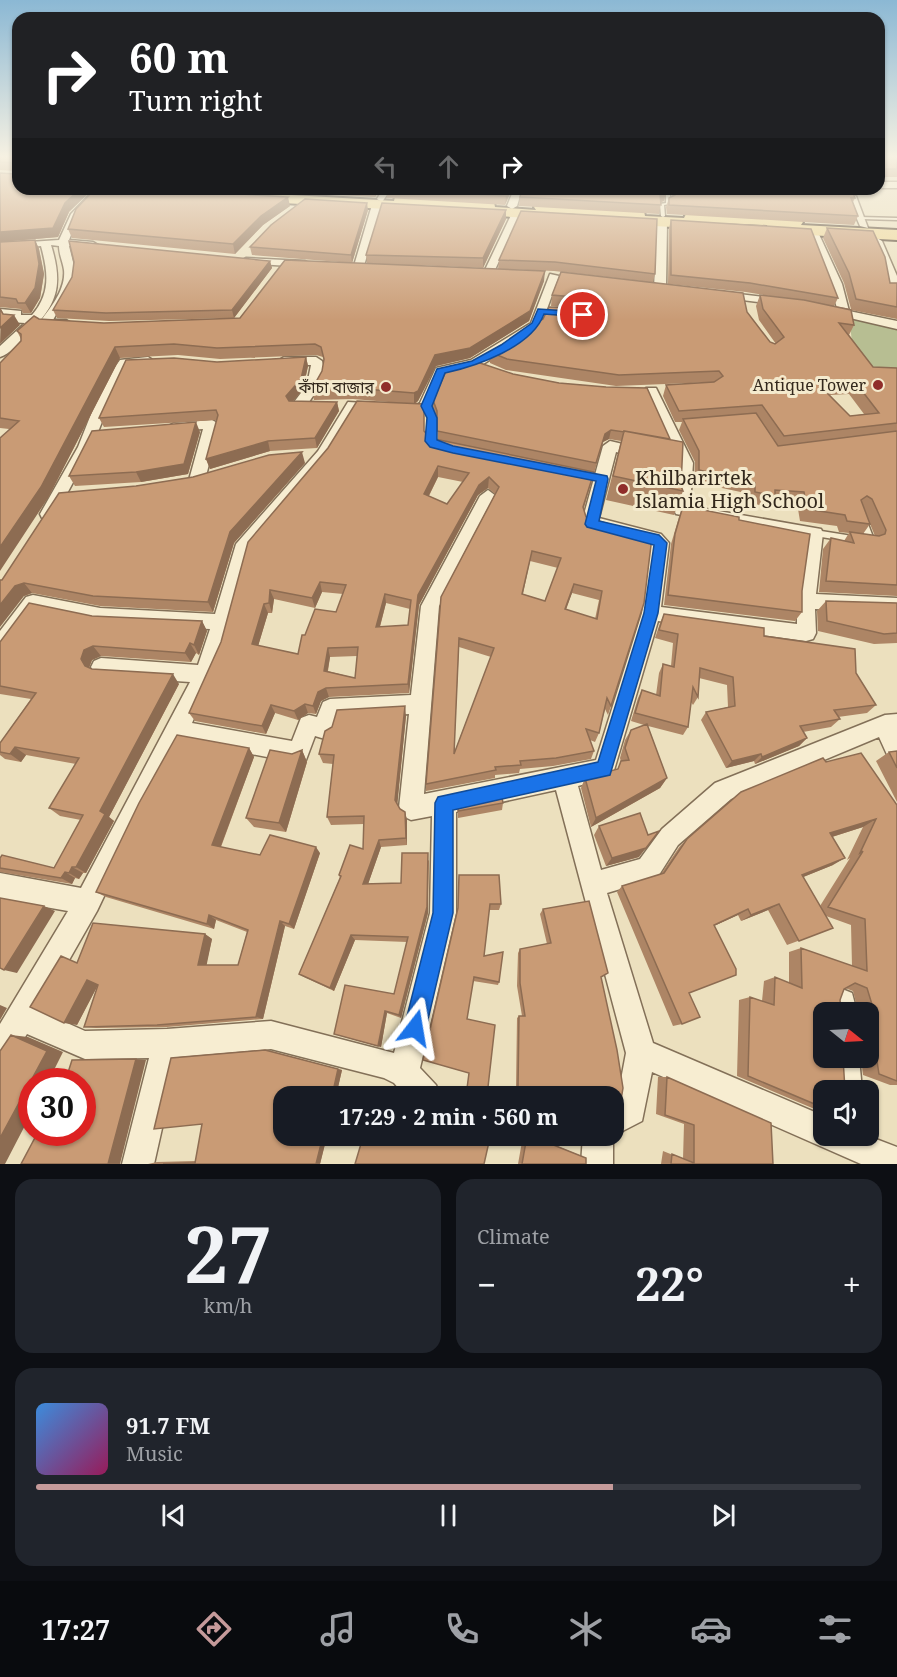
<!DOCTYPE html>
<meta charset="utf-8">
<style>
:root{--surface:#171b24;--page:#20242c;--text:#f1f3f6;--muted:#9ea1a6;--line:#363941;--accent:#c59a9a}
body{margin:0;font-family:"Noto Serif","Noto Sans Bengali",serif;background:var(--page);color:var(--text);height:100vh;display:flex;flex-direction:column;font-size:22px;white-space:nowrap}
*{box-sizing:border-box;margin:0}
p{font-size:20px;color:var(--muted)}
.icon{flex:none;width:33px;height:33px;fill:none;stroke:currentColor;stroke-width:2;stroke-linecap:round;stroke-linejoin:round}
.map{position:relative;height:1164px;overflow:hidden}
.panel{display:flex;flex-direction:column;gap:15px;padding:15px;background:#0d0f14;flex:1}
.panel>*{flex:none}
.banner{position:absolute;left:12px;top:12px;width:873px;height:183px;border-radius:18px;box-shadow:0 2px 4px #0004;background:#202124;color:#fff;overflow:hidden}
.needle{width:39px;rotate:108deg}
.tools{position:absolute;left:813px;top:1002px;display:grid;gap:12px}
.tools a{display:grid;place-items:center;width:66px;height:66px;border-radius:12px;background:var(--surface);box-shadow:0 2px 4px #0004;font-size:30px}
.speed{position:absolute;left:18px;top:1068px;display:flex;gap:12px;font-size:30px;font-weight:700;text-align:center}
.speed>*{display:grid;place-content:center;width:78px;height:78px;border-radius:50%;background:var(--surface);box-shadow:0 2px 4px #0004;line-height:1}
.speed .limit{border:9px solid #d22;background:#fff;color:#111}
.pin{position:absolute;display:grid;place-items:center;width:51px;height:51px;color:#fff;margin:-26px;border:3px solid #fff;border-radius:50%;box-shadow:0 2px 6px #0007}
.me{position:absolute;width:66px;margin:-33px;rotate:14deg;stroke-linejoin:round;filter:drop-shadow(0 0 4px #0008)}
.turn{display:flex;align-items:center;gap:21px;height:126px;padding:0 18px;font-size:27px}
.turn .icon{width:78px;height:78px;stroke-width:2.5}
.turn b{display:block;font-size:42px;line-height:51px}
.lanes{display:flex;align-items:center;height:57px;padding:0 18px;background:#0003;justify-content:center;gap:30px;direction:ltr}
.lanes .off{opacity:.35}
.big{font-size:45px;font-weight:700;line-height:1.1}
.panel .widget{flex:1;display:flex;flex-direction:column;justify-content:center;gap:9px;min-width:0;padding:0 21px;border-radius:18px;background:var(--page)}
.panel .dial{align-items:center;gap:0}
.dial b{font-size:78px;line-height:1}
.song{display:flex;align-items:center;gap:18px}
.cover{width:72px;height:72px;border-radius:9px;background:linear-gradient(135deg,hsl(210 70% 55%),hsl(330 70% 35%))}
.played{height:6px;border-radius:3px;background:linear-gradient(90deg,var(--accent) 70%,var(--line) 70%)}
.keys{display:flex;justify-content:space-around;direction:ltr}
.heat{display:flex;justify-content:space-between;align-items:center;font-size:33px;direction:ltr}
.panel .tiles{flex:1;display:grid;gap:15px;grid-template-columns:1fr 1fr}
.widget:last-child{grid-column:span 2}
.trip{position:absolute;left:273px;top:1086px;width:351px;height:60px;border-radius:18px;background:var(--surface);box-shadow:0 2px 4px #0004;font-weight:700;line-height:60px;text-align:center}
.tab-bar{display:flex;height:96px;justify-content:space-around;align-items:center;background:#090b0e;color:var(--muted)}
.tab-bar .icon{width:42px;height:42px}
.tab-bar .on{color:var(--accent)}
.tab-bar b{font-size:27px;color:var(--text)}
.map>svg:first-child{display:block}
.cemetery{fill:#b7be92}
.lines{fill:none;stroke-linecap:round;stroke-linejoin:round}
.lane-casing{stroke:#837058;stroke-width:3}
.street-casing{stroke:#837058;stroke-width:3}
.primary-casing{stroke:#513f2c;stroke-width:4}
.lane{fill:#f7edd1;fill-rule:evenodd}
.street{fill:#f7edd1;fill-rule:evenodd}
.primary{fill:#efd796;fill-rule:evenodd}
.wall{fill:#ad8565;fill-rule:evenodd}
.shaded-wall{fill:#8d6c52}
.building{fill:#c99b75;stroke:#8d6c52;stroke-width:1.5;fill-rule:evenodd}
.route{fill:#1a73e8;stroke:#114b97;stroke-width:1.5}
.poi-dot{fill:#902d2a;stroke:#f4eacd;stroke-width:2}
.labels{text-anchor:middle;stroke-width:6;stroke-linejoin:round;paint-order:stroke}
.far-poi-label{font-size:16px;fill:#33281c;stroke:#f4eacd;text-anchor:end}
.poi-label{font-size:20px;fill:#33281c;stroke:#f4eacd;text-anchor:start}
</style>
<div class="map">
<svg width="897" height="1164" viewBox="0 0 897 1164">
<rect width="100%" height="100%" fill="#ece0be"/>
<path class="cemetery" d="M849,319L897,326V374L867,372L852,341Z"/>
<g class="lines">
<defs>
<path id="lane" d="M661,189H665V192L670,193V204L664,205L665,216L663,217L661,216L660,204L666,203V194H661Z
M860,217L897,218V220L862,219H860Z
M426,404C437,413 435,426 435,440L441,444V448H435L427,441L428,418L423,406Z
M862,516L866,519L875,542L874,544L871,545L815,536L811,533L815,530L865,538L858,519Z"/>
<path id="street" d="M879,182H897V188H879Z
M95,189H104L78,217L69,240L93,242L98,245L93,248L69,246L75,270L73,284L53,320H66L72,324C65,330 46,329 39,323C50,308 66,290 64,270C63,262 59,255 59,246L51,245C64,287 57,306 25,336C18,343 10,354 0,357V346L25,323L9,322V317H0V309L21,311V315H32C51,293 48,272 41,246L0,250V244L59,240L71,214Z
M383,189H391L382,202L377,199Z
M514,189H522L517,206L512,209L507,206Z
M828,194L856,196L868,228L860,226L849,200L828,198Z
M377,202L382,205L363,269L354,271L353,269L372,205Z
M513,211L521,213L494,272L485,274L484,272Z
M662,219L667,222L666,289L660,292L654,289L657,222Z
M812,227L817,230L842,284L849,311L897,321V329L824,312V308H837L830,284L807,230Z
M877,238L882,241L897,276V292L891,289L872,241Z
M246,258L305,261L310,264L305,267L242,263L241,261Z
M550,274L559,276L540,328L480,366L446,374L431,409L417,414L357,409L328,457L250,551L224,651L192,723L292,741L301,718L309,715L317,717L323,702L330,699L411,695L421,606L480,496L488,490L496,496L439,606L424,794L596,760L642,613L651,545L586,527L583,518L603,446L610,441L648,450L650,453L643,458L616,452L599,518L661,534L669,543L661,607L797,624V601L806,538L676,514L674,510L677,464L671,460L673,457L644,391L646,388H656L693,463L690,506L821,529L823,533L816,594L897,598V612L815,609L816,633L813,639L806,641L658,621L612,777L578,786L601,870L640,859L662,829L715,783L885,715L897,714V762L889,759L879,737L731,799L678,845L657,878L607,893L653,1043L824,1116V1136H868L897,1147V1164H861L652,1072L642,1121L613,1136V1164H581L583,1136H614V1104L617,1101L626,1053L556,790L456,812V913L420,1068L436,1085L440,1096H405L394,1083L384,1078L271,1049L178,1057L154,1164H122L149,1058L85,1059L27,1034L10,1061L0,1066V1024L68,911L0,899V873L81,888L190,682L101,676L94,673L91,667L94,661L101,658L198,665L210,629L100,624L37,610L7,652L0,654V631L26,597L33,595L100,608L215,614L236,544L318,451L348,402L415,406L420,403L436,368L471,360L531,323ZM409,714L399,808L403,816L411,820L432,816L430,913L394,1053L271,1021L167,1029L85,1031L40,1011L97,911L145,810L183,741L298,763L306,760L315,736L325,739L333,736L338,718Z
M722,292L781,299L787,302L781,305L718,297V293Z
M148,357L154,361L153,364L129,367L117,384L92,447L56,514L54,518H42L40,514L78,447L103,384L120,360Z
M316,357L322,361C327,377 318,389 309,402L321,403L323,406L316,410L293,409L291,406L307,385L311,365H284L278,361L284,357Z
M212,420L219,424L205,480L197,485L189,480L203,429L174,431L167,427L174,423Z
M842,989L852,993L857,1012H829L828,1003L832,993Z
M830,1058H859L862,1090H832Z"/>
<path id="primary" d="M215,189H275V194L394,201L395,197L400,196L489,201L494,202L495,207L536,210L534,207L536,204L541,203L639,210L644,211L645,216L684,218L686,214L691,213L795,217L800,219L803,222L801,225L897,230V240L773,233L768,231L767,225L716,223L714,227L709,229L618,224L613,222L612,217L564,213L566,216L564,219L559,220L468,214L463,213L462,208L425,206L424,210L419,211L249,201L244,200V195L222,193Z"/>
</defs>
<use href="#lane" class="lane-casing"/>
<use href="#street" class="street-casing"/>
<use href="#primary" class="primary-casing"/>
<use href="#lane" class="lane"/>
<use href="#street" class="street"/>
<use href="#primary" class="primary"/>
</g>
<path class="wall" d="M0,157H18L69,212L58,237L0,242L15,171L0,170Z
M879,157H897V177H879Z
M229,189H256L254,190Z
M267,189H380L375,197L268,191Z
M387,189H512L505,205L387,198Z
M668,189H788L832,192L795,189H851L849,193L855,198L853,202L858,216L854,225L667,214L666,207L669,198L672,196V193Z
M666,192L664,201L661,202L659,214L519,206L520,197Z
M290,206L263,225L235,254L72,238L68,229Z
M368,210L352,263L252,255L250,247Z
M506,210V219L483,268L415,265L544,281L529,321L470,358L436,366L418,401L415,404L424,431L430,438L438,439L437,420L433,409V400L513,374L559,383L606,387L681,486L683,491L674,515L606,500L621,441L609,439L603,442L584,508L586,517L652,537L611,706L608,715L605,709L599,733L595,742L590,740L594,751L591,759L553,766L520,769L519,773L495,775V778L426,791V784L441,597L495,494L488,488L478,495L419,605L409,693L329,697L321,701L316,714L308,713L298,720L275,713L266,734L195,721L189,713L221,642L412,404L353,399L314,400L312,389L322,371L324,360L323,357L316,355L220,359L178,355L120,358L48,498L9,429L0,428V363L21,341V339L17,331L39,319L104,323L240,318L367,263L366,255ZM438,477L463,482L447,504L429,496ZM530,561L558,568L545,601L523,594ZM322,592L343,594L336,612L305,635L298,654L258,646L268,613H272L274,599L315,608ZM572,593L599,600L595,619L566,610ZM386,603L410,609L408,625L380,627ZM459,647L491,657L454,753ZM357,656L355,678L328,671L330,657Z
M521,211L655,274L653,282L747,312L770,342L775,344H776L759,320L756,306L760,295L776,297L746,292L668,284L669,228L671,220L838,298L834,306L851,309L844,283L823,238L827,228L890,283H897V319L851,310L854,325L849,335L873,367L897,368V596L819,592L823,549L831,538L844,541L849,533L839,532L837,526L800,521L797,503L772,501L769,507L750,503V494L694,482L695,462L679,430L682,422H675L663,396L666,385L715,382L616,386L506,370L490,363V352L564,307L551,306L552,295L641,281L554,271L498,269L499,260ZM849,394L864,414L850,416L830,395ZM866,514L875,536L863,534L870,524Z
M35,240L39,249L44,274L40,298L31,313H23L21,309L0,307V242Z
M270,261L272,268L234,318L109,321L57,318L53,310Z
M306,357L308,366L303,389L293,401L337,402L339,411L317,448L270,451L210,469L206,459L217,420L104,427L99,418L217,362Z
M200,432L188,474L141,482L75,486L69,476Z
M305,463L234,543L213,612L100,606L32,593L24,596L2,580L136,486Z
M683,506L739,520L802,591V612L795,621L664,605L671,544L679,517Z
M826,601L897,603V643L874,644L818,631L817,611Z
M664,614L764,636L856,673L876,705L867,713L838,717L840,719L831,727L803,732L807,738L799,746L755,764L754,761L726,768L701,720L706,712L728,707L727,685L699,678L698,697L693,705L691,702L688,727L683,735L648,726L667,778L660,788L591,827L581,788L585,778L617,770L621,762L620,758L625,740L631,730L644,725L631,721L638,698L642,690L656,695L659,673L663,664L671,666L673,643L655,638L660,623Z
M92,616L202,621L207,631L199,655L196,653L191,662L101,656L92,660L89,668L92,669L179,684L109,817L114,821L86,873H83L79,879L75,878L72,884L0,872V858L54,868L81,820L60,816L49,808L76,764L26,755L21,762L5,759L0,755V743L31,699L0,694V642Z
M406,716L397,804L400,809L405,812L407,820V845L381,847L368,884L401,883L429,860L428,913L401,1018L387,1013L381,1047L334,1034L394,994L407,942L355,940L334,991L304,977L299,974L340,878L339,875L363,849L364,824L331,825L327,817L333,764L323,763L319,754Z
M249,748L254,757L221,847L260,855L320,853L294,929L285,926L263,1019L167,1027L96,1028L84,1027L98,985L77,1025V962L205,934L212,939L206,965H238L247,932L216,920L214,929L106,897L96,892Z
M302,750L307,762L286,832L254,827L246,818Z
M897,751V802L876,761L889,752Z
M826,762L897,805V1085H890L863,1075L861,1058H868V1012H824V1113L737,1076L739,1000L750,997L762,1001L764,981L775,977L789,983V952L801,948L852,966L851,925L826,916L833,928L787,945L768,910L741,921L738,915L714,926L689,993L682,1024L673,1026L617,892L622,886L661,874L680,846L687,839ZM863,827L847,860L850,858L820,906L803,877L833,865L832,837ZM845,988L853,991L858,1011H841L840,1000L844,989Z
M503,803L502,810L458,818V807Z
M599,826L639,857L606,866L594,835Z
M459,875L501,904L499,910H489L484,956L499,982L498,985L473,981L467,1019L488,1087L517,1096H466L469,1073L423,1060L458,909Z
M543,909L601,978L614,1096H573V1092L516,1087L517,1018L519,1016H522L517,986L518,953L520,949L547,944L540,914Z
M271,1051L342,1070L336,1096H284L327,1136L320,1164H148L157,1162L195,1161Z
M658,1077H667L773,1164H661L663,1151L683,1159L684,1124L656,1114Z
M523,1136H533L579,1155L586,1164H518Z"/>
<path class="shaded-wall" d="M80,189H93L69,212L58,237L0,242V232L65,203Z
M375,189H380L375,197Z
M509,189H512L505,205L506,196Z
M666,192L664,201L658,203L660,194Z
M288,197L290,206L263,225L235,254L233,244L261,216Z
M367,203L368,210L352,263L351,255Z
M506,210V219L483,268V258Z
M35,240L39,249L44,274L40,298L31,313L25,303Z
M270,261L272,268L234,318L232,310Z
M545,271L544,281L529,321L470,358L436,366L418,401L414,404V393L435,355Z
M1,309L7,321L14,315L20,325L0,344Z
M115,347L120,358L48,498L0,571V547Z
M306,357L308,366L303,389L289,406L286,396Z
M337,402L339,411L317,448L315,438Z
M196,422L200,432L188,474L141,482L136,472Z
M611,430L609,439L603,442L594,472L605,434Z
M268,441L270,451L210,469L206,459Z
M302,452L305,463L234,543L213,612L208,602L230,532Z
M438,466V477L424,505V494Z
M489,477L488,488L478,495L419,605L409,693L408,684L418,595L479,485Z
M320,582L322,592L315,608L312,598Z
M24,583L32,593L24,596L0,627V605L15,586Z
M574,584L572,593L562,619L565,609Z
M270,590L274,599L272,613L269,603Z
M385,594L386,603L377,637L376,627Z
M264,604L268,613L256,653L252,644Z
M202,621L207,631L199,655L194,645Z
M190,643L196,653L191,662L185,653Z
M93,646L101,656L92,660L89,668L85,666L81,659L84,650Z
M328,648L330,657L326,680L324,671Z
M173,674L179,684L109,817L114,821L86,873L76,867L100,811Z
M326,688L329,697L321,701L316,714L313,706L318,692Z
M305,704L308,713L298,720L294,711Z
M271,705L275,713L266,734L262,726Z
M405,706L406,716L397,808L395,800Z
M807,738L799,746L755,764L762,757Z
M15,747L26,755L21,762L10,754Z
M249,748L254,757L219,851L212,845Z
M302,750L307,762L286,832L279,823Z
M761,754L754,761L726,768L732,761Z
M667,778L660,788L591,827L596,818Z
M405,812L407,820V845L406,838Z
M876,819L863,827L819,841L830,833Z
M379,840L381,847L366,890L363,884Z
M316,847L320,853L294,929L289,924Z
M646,848L639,857L606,866L612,858Z
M428,853V913L401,1018L399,1015Z
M845,858L833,865L791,882L802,875Z
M72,867L83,873L79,879L69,873Z
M65,872L75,878L72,884L61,878Z
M779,904L768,910L741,921L751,915Z
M44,906L55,911L17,973L4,970Z
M748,909L738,915L705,930L714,925Z
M209,915L216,920L214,929L207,924Z
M280,921L285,926L263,1019L256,1017Z
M205,934L212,939L206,968L198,965Z
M351,935L355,940L334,991L330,988Z
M87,980L99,983L77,1025L64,1023Z
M0,1005L7,1008L0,1020Z
M385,1011L387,1013L381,1047L378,1046Z
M11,1035L28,1037L63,1052L48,1082H32V1112L5,1164H0V1138Z
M136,1059L146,1060L120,1164H108Z
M338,1069L342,1070L336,1096H332Z
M387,1089H390L403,1096H400Z
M323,1136H327L320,1164H316Z
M366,1136H368L377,1139L374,1142L363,1137Z
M473,1136H477L487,1140L489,1142Z"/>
<path class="building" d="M0,157H18V189H80L65,203L53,228L0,232V173L15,174L16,163L0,162Z
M879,157H897V169H879Z
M95,189H160L288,197L261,216L233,244L68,229L76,209Z
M387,189H509L506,196Z
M522,189H665L666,192L660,194L661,205L520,197Z
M674,189H788L853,193L855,198H851L858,216L669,205V198L675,195Z
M305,199L367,203L351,255L250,247L271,225Z
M382,203L506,210L483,258L366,255Z
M521,211L657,219L655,274L555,262L499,260Z
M671,220L811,229L838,298L750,283L671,275Z
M827,228L873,231L885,257L890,283H897V307L856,299L849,273Z
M35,240L39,264L35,288L25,303H18L16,299L0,297V242Z
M69,241L270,261L232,310L106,313L53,310L72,277L74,262Z
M285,260L545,271L530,311L470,348L435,355L418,391L414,393L352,388L312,389L322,371L324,359L321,347L315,344L217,348L174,344L115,347L41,487L0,547V438L19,421L0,418V363L21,341V334L17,331L34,316L39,319L104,323L240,318Z
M561,272L743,293L747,312L770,342L775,344L784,337L763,309L760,295L804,300L851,310L854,325L839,323L873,367L897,368V423L784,436L762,405L679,411L666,385L714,382L723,376L719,371L619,375L507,359L490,352L543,319L549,307L590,308L591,302L586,298L552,295ZM856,383L879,413L850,416L819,385Z
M0,309L3,314L14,315L0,328Z
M306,357L301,379L286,396L289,401L337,402L315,438L268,441L206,459L218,415L216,410L99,418L126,360L174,358L217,362Z
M474,361L513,374L559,383L606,387L647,388L670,439L624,431V432L611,430L605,434L596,463L437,431V411L433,400L448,367Z
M357,401L424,404V431L430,438L594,472L583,507L586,517L652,537L644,603L611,706L607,698L599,733L586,729L594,751L556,758L520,761L521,765L495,767L496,770L426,784L441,597L499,487L489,477L479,485L418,595L408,684L326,688L318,692L313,706L305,704L294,711L271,705L262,726L189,713L221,642L248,542L328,448ZM438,466L469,473L447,504L424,494ZM532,551L561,558L545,601L522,594ZM320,582L346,585L336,612L315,609L305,635H302L298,654L252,644L264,604L269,603L270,590L312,598ZM574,584L602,591L597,619L565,609ZM385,594L411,600L408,625L376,627ZM459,638L494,648L454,754ZM358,647L355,678L324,671L328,648Z
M756,413L778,446L897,431V585L826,581L831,538L854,543L850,532L879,536L885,534L886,530L872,499L867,496L861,500L870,524L847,521L845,515L807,509L804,492L775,490V496L755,492V483L699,470V451L683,419Z
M196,422L184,464L136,472L69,476L92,431Z
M624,431L683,442L681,486L683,491L613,476Z
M302,452L230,532L208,602L93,596L24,583L15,586L0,605V580H2L59,493L136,486L193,477L269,455Z
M683,506L739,517V520L810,534L802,591V612L668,595L675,534Z
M826,601L897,603V633L884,634L827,621Z
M29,603L92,616L202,621L194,645L190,643L185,653L93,646L84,650L81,659L85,666L92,669L173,674L100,811L105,814L76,867H72L69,873L65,872L61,878L0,868V858L2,855L54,868L83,815L49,808L79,758L15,747L10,754L0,752V743L36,693L0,686V642Z
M664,614L764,628V636L855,649L856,673L876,705L834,710L840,719L800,726L807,738L762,757L761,754L732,761L706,712L735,706L733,677L700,668L698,697L693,687L688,727L635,713L642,690L660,696L663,664L674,667L678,634L659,630Z
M405,706L395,800L400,809L405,812L406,838L379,840L363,884L401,883L402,853H428L427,907L399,1015L385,1011L378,1046L334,1034L345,985L394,994L408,937L351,935L330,988L299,974L341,876L339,875L350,845L363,849L364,816L327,817L334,755L319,754L325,731L332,727L337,710Z
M647,724L667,778L596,818L585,778L618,769L621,761L629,760L625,748L631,730Z
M177,735L249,748L212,845L260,855L270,835L316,847L289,924L280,921L256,1017L157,1025L84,1027L98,985L87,980L64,1023L30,1007L61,956L77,963L93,923L205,934L198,965H238L248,930L209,915L207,924L96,892L139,803Z
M270,750L292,754L302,750L279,823L246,818Z
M897,751V768L889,752Z
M861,753L897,805V1081L879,1074L876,1055H868V1012H824V1058H843L845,1090H824V1108L748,1076L750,997L774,1005L775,977L802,988L801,948L867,971L865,919L828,907L863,851L860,853L876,819L830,833L845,858L802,875L833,928L799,941L779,904L751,915L748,909L714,925L736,969V975L689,993L700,1017L682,1024L622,886L664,873L687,839L741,792L823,758L826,762ZM855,983L867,988L874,1011H841L840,1000L844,989Z
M502,798L503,803L458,811V807Z
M640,813L648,835L659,831L646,848L612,858L599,826Z
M459,875H499L501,904H490L484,956L503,952L499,982L474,977L467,1019L495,1025L488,1087L517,1088V1096H466L469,1073L423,1060L458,908Z
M0,898L44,906L4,970L0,968Z
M589,901L608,973L601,977L617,1050L623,1088L621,1100L618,1103H614V1096H578L577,1093L518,1087L519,1016H525L520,983V949L551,943L543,909Z
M11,1035L47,1051L0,1138V1051Z
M265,1050L338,1069L332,1096H284V1136H323L316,1164H163L195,1163L202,1124L154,1129L171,1058Z
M136,1059L108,1164H21L38,1132H82V1082H65L72,1060Z
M667,1077L771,1123L773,1164H671L672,1154L694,1163V1125L665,1115Z
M387,1089L400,1096H385Z
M375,1136H473L489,1142L484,1164H355L363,1137L374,1142Z
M527,1136H531L586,1158V1164H522Z"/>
<linearGradient id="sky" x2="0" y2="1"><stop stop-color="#8bb8d4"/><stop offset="0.49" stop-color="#f6f1e2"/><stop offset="1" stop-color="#f6f1e2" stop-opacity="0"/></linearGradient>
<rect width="897" height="320" fill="url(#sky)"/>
<path class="route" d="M538,309L583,312L587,315L583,317L544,314C532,347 477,366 445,373L432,406L437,418V440L453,446L607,476L608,479L599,521L659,535L667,543L658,613L610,775L453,810V913L426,1028L423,1035L415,1038L407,1035L404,1028L433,913L435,803L438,797L598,762L644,613L654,545L587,527L585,524L596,481L453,453L430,447L425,441L427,418L421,406L437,369L472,361L501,345L532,323Z"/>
<g class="poi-dot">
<circle cx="878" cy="385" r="6"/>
<circle cx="386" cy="387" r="6"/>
<circle cx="623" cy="489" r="6"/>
</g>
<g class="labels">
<g class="far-poi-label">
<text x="866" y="391">Antique Tower</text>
<text x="374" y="393">কাঁচা বাজার</text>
</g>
<g class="poi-label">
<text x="635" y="485">Khilbarirtek<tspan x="635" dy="23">Islamia High School</tspan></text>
</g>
</g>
</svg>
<div class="tools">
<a><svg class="needle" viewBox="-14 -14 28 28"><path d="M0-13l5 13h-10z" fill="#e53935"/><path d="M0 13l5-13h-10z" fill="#9ea1a6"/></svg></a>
<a><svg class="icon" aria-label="sound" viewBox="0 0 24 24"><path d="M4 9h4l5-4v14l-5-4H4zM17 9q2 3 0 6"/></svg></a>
</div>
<div class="speed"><div class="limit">30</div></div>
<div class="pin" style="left:583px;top:315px;background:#d93025"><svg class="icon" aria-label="arrive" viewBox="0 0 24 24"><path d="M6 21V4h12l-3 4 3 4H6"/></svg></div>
<svg class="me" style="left:415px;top:1028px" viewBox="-20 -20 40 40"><path d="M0-17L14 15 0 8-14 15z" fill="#1a73e8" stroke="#fff" stroke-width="4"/></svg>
<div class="trip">17:29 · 2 min · 560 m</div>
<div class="banner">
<div class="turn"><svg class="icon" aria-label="right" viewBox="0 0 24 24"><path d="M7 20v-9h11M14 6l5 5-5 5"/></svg><div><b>60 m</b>Turn right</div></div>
<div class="lanes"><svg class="icon off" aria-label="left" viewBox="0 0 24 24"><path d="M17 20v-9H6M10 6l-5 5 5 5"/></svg><svg class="icon off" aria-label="ahead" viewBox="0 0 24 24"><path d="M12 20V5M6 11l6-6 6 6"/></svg><svg class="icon" aria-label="right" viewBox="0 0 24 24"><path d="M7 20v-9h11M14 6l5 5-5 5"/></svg></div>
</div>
</div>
<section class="panel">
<div class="tiles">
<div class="widget dial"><b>27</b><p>km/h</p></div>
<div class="widget"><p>Climate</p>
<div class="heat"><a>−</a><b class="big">22°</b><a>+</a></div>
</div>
<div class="widget">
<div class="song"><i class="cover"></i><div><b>91.7 FM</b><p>Music</p></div></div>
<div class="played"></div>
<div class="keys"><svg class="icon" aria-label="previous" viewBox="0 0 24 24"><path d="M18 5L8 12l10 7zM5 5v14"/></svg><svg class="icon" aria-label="pause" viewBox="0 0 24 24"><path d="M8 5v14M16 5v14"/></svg><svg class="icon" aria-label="next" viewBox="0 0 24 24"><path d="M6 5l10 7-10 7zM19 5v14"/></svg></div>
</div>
</div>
</section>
<nav class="tab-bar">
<b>17:27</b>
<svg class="icon on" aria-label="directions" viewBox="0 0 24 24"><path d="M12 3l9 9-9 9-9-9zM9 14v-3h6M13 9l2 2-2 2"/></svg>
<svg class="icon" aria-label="music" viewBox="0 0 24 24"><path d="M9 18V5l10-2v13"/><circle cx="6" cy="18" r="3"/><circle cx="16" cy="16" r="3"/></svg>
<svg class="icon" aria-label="phone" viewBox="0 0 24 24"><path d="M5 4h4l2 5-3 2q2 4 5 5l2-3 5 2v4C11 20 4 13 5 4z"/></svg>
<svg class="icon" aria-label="climate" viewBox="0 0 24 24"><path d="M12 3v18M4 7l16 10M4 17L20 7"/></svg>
<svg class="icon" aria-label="car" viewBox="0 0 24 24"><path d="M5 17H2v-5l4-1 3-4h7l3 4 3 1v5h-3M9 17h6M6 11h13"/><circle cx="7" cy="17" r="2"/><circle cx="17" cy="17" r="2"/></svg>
<svg class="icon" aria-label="filters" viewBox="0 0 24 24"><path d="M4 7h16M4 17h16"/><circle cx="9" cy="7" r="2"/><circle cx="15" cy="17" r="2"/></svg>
</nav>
